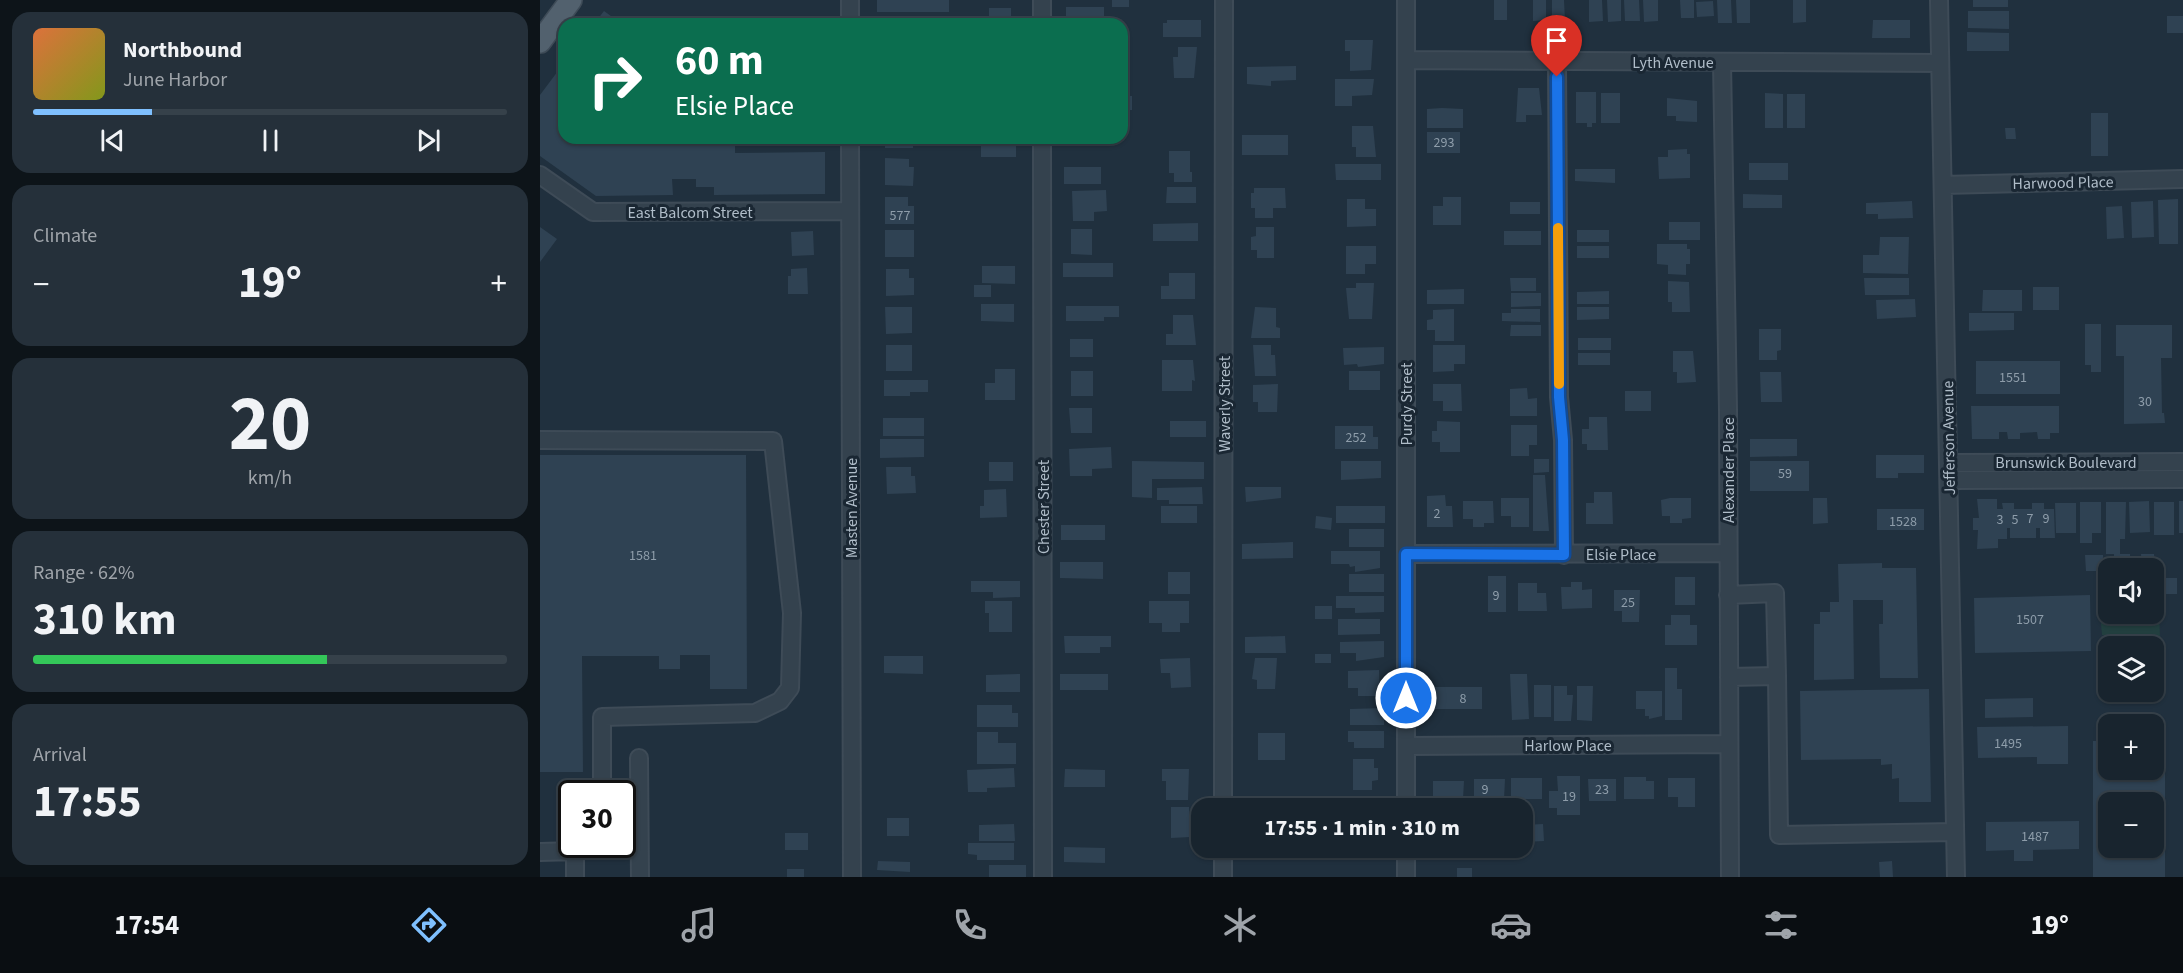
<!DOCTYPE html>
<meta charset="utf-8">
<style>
:root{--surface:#18242e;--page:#25303a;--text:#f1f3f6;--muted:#9fa4aa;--line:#36414a;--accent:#7fc0ff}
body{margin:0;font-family:"Source Sans 3",sans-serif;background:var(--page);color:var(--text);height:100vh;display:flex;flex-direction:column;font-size:22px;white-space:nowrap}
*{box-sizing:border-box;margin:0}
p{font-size:20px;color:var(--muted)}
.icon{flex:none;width:33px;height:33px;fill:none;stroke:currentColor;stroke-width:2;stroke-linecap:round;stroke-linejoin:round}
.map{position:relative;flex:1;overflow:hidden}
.drawer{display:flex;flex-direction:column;gap:12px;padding:12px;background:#0d1419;width:540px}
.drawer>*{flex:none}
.hud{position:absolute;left:18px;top:18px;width:570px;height:126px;border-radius:18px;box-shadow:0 2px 4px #0004,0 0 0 2px var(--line);background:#0b6e4f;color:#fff;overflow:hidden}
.buttons{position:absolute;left:1558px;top:558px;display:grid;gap:12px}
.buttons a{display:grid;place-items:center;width:66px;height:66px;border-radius:12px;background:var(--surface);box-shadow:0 2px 4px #0004,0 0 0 2px var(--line);font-size:30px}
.speed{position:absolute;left:18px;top:780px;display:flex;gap:12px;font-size:30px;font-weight:700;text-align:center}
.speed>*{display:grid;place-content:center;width:78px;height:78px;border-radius:50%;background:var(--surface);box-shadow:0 2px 4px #0004,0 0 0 2px var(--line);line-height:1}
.speed .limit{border:3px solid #111;border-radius:9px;background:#fff;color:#111}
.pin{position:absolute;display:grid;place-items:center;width:51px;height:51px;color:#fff;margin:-62px -26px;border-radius:50% 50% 50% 0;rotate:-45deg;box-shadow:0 0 6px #0007}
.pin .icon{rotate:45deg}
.me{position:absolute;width:66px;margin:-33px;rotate:0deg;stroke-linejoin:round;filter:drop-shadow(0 0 4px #0008)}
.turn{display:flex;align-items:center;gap:21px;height:126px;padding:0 18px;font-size:27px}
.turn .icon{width:78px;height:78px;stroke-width:2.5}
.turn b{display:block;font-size:42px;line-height:51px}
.big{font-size:45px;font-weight:700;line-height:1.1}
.drawer .tile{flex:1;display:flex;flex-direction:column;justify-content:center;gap:9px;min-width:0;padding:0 21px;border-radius:18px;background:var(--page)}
.drawer .dial{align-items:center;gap:0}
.dial b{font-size:78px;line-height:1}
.song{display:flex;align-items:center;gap:18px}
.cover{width:72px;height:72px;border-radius:9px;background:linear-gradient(135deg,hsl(20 70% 55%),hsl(70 70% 35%))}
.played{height:6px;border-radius:3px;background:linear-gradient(90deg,var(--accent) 25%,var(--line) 25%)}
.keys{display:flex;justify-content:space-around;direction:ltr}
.heat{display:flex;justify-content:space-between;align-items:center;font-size:33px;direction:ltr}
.charge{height:9px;border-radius:4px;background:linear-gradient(90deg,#34c759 62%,var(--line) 0)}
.trip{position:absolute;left:651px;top:798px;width:342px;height:60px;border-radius:18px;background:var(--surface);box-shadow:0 2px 4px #0004,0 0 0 2px var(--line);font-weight:700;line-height:60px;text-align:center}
.tab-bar{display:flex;height:96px;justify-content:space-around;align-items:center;background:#0a0e12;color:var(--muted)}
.tab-bar .icon{width:42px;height:42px}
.tab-bar .current{color:var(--accent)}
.tab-bar b{font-size:27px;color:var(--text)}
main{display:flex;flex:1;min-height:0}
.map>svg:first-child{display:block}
.grass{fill:#223f3f}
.building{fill:#2f4253;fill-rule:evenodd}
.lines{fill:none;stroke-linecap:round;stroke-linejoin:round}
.minor-casing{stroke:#3e4b57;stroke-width:20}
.major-casing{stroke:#3e4b57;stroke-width:24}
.minor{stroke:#34424e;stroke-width:16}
.major{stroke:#52616e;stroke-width:21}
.route-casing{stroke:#114b97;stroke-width:15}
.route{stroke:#1a73e8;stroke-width:10}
.slow{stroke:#f59e0b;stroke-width:10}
.labels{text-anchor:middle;stroke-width:6;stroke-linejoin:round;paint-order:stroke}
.number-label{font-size:14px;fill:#8e9daa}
.street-label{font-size:16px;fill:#b0bdc9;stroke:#1a2733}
</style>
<main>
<section class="drawer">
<div class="tile">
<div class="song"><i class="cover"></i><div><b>Northbound</b><p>June Harbor</p></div></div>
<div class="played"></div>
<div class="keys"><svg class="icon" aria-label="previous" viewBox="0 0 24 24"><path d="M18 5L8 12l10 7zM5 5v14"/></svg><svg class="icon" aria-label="pause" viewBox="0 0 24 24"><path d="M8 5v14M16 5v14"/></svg><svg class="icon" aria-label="next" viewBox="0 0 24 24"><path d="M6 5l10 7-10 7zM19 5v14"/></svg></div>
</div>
<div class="tile"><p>Climate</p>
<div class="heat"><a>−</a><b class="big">19°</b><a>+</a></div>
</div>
<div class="tile dial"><b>20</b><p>km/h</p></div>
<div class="tile"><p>Range · 62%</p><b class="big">310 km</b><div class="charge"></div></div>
<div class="tile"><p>Arrival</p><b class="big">17:55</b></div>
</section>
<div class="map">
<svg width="1643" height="877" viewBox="0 0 1643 877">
<rect width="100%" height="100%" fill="#20303e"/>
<path class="grass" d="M1614,611H1619L1620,637L1562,635L1560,613L1614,614Z"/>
<path class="building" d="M337,0H409V12H337Z
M572,0H589V7H572Z
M954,0H967V20H954Z
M993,0H1006V20L993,21Z
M1012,0H1024L1025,21H1012Z
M1049,0H1062L1063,21L1049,22Z
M1067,0H1081V21L1068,22Z
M1084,0H1099L1100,21H1085Z
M1103,0H1118V21L1104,22Z
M1140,0H1154V18H1141Z
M1177,0H1191L1192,23H1178Z
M1196,0H1210V23H1197Z
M1253,0H1266V22L1253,23Z
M1433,0H1468V7H1433Z
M1173,1L1174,16L1157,17L1156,2Z
M526,7H564V24H526Z
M449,8H471V24H449Z
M64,11L82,24H54Z
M1428,11H1469V29L1428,28Z
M1627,16H1643V33H1627Z
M627,20H661V37H623V23H627Z
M1333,20H1370V38H1332Z
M1427,32L1469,33V51H1427Z
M805,40H833L831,70L810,71V51H805Z
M638,47H657L654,78H634L633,57H638Z
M24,63V138H195V153L285,152V194L174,195V187H156V179H132L133,195L56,196L0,156V95Z
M756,66V80L731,81V86L707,84V67Z
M795,79H834L832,95L812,96V106H795Z
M978,88H999L1002,115H986V122H976Z
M1036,92H1056V123H1052V127H1047V123H1036Z
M1061,93H1080V123H1061Z
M1225,93L1243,94V128H1225Z
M1247,94H1265V128H1247Z
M582,96H592V110H582Z
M1127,98L1157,101V122L1136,121V116H1127Z
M902,108L923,109V128H887V109Z
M1551,113H1568V156H1551Z
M812,126H833L836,157H816V147H812Z
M1465,128H1475L1476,139H1466Z
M887,132H920V153H887Z
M702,135H748V155H702Z
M240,138H282V144H240Z
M345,138H373V148H345Z
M441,138H476V157H441Z
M1147,149V154H1150V178L1119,179L1118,157H1128V150Z
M629,151H650V172H652V182H634V173H629Z
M345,158L369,159V167H374L373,186L345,185Z
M1209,163H1248V180H1209Z
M795,164H841V180H796Z
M524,167H561V184H524Z
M1035,169H1075V183L1035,181Z
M627,187H656V203H626Z
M714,188H745L746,208H733V218H715V208H711V193H714Z
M566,190L567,211L554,212V221H533L532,191Z
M1203,194L1242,195V208H1203Z
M345,197H368V206H374V224H345Z
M903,197H921V225H893V206H903Z
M807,199H825V209H836V226L807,227Z
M1638,199V244H1619L1618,200Z
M1372,201L1373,218L1338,219V214H1326V203Z
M1613,201L1614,237L1592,238L1591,202Z
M970,202H1000V214H970Z
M1582,206L1584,238L1567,239L1566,207Z
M1129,222H1160V240H1129Z
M658,223V241H613V224Z
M0,227L17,239L0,262Z
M716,227H734V258H717V250H711V237L716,236Z
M531,229H552V255L531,254Z
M345,230H374V257H345Z
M1037,230H1069V242H1037Z
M273,231L274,255L252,256L251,232Z
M964,231H1001V245H964Z
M1340,237H1369L1368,274L1323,273V255H1339Z
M1117,244H1147V249H1150V264H1146V275L1128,274V265L1117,264Z
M806,246H836V264H825V274H806Z
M1037,246H1069V258H1037Z
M523,263H573V277H523Z
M442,266H475V284L442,283Z
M267,268L268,294H248V276H251V269Z
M346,269H369V278H374V295L346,296Z
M629,273H655V299H621V286H629Z
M970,278H996V291H971Z
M1324,278H1369V295H1325Z
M1128,281L1149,282L1150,312H1132V302H1128Z
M816,283H834L832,319H809L806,288H816Z
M434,285H451V297H434Z
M1493,287H1519V310H1493Z
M924,289V304H887V290Z
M1443,290H1482V311H1442Z
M1069,291V304H1037V292Z
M971,293H1001V306L971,307Z
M1375,299L1376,317L1337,319L1336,300Z
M441,304H474V322L441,321Z
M526,306H579V317H564V321H526Z
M345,307H372V333L346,334Z
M715,307L736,308V327L740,328V338H711Z
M1037,307H1069V319L1037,320Z
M914,309V341H895V330H887V320L893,319V310Z
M971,309H1000V322L962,321V313H971Z
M1429,313H1474V330L1429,331Z
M633,315H653L656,345H626V334H633Z
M1545,324H1561V372H1551V365H1545Z
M971,325H1001V336H970Z
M1576,325H1632V358H1621L1622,413H1624L1625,423L1584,424V356H1576Z
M1219,329H1241V350L1237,351V360H1219Z
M1038,338H1071V350H1038Z
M530,339H553V357H530Z
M346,345H372V371H346Z
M713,345H731V355H735L736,376H715Z
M893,345H925V364H914V371L893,372Z
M844,347V364L818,367L817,364L804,365L803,348Z
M1133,351H1153L1156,382L1137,383V372H1133Z
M1038,353H1070V365H1038Z
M622,360H653L655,381L652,380V391H622Z
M1436,361H1520V394H1436Z
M455,369H475V400H445V383H455Z
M531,371H553V396H531Z
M809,371H840V390H809Z
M1220,372H1241L1242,402H1221Z
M344,380H388V392H370V396H344Z
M738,384L737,412H718V402H713V385Z
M893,384H921L922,411H903V401H893Z
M987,388L988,399L997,398V416H970V389Z
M1085,391H1111V411H1085Z
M1431,406H1519V433H1510V439H1498L1497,432L1480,433V439H1468L1467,432H1459V439H1432Z
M529,408H552V433H531Z
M1049,417H1067L1068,450H1047V444H1042V429H1049Z
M343,418H384V436H343Z
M630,421H666V437H630Z
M897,421L920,422V452H900V442H892V431H897Z
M971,425H997V445H989V456H971Z
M795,426H833V437H838V449H795Z
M340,439H384V457L340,458Z
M1210,439H1257V456L1210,457Z
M571,447L572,468L552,469V476H530L529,449Z
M0,455H206L207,689H170V655H140V669H119V656H42L43,772H0Z
M1336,455H1384V473H1358V478H1336Z
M994,459H1009V472L994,473Z
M592,461L664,462V479H612V498L592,497Z
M801,461H841V478L801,480Z
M1210,461H1269V491H1210Z
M449,462H473V481H449Z
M346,467H371V476H375L376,493L347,494Z
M993,475H1005L1009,531H993Z
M662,487L663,504H629V500H617V488Z
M705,487H741V498L706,502Z
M466,489L467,517L440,518V506H444V490Z
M1054,492H1072L1073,524H1046V503H1054Z
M905,495L906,506H912L913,527H887V496Z
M961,498H989V527H971V516H961Z
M1130,498H1151V518L1142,519V523H1130V516H1122L1121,500Z
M1273,498H1287L1288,523L1273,524Z
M1437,499H1457V509H1463L1462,503H1474V509H1492V503H1504V509H1514L1515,538H1500V528H1496V538H1470V528H1467V539H1458V548L1437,549L1438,530H1433V518H1439Z
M923,501H953L954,523H944V527H933V519H923Z
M1609,501L1610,532L1590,533L1589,502Z
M1639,501H1643V533H1639Z
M1540,502H1561V533H1552V543H1540Z
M1566,502H1586L1585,539H1580V554H1590V568H1574V554H1566Z
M1614,502H1634V535H1614Z
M1515,503H1536V533H1516Z
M621,506H657V523H621Z
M796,506H845V523H796Z
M1337,509H1384V530H1337Z
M776,516L792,518L791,530L775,528Z
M521,525H565V540H521Z
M809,529H844V547H809Z
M753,542V558L702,559V544Z
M791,551H840V568L815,572V566L810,567L809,564H791Z
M1601,554H1614L1615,568H1602Z
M1545,555H1563V571H1546Z
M520,562H563V579L520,578Z
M1342,563V568H1376L1378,678H1340L1339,624H1343V600H1313L1314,679L1274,680V624H1280V612H1290V602H1299L1298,564Z
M628,572H650V594H628Z
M809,574H844V592H809Z
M948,576H966V612H948Z
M1135,577H1155V605H1135Z
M1617,578H1637V594H1616Z
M431,581H480V597L453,598V592H431Z
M1031,582H1042V590L1052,589V608L1022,609L1021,587H1031Z
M978,583H997V593H1006L1007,611H978Z
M1074,590H1100L1099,622H1082V611H1074Z
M1550,595L1551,651L1435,653L1434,598Z
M796,596H844V612L815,613V608H796Z
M445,601H472V632H449V613H445Z
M609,601H649V623H640V632H622V623H609Z
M775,606H792V619H775Z
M1131,615H1150V625H1157V645H1125V625H1131Z
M798,619H840V634L798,635Z
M524,636H571V647H560V653H525Z
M745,636L746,653H705V637Z
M844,641V657L816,661V653H800V642Z
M775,654H791V663H775Z
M344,656H383V674L344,673Z
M650,658L651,687L631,688L630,673H621L620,659Z
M715,658H737L735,689H717V680L712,679Z
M1125,668H1137V689H1142V720H1125Z
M839,670L840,696H818V688H808V671Z
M480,674V692H446V675Z
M520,674H568V690H520Z
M970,674H987L989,719L972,720Z
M994,685H1011V717H994Z
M1014,686H1027V695H1033L1031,721H1014Z
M1037,686H1053L1052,721L1037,720Z
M892,687H942V709H892Z
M1389,689L1391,802H1359V778L1352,779V764L1341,765V759L1261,760L1260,691Z
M1096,691H1122V716L1109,719V716H1105V709H1096Z
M1493,698V717L1445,718V699Z
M437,705H472V713H478V727H437Z
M844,708V725H810V709Z
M1528,726V764H1497V757L1438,758L1437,727Z
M808,731H844V748H814V742H808Z
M437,732H458V743H476V764H437Z
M718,733H745V760H718Z
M1553,741H1569V770H1614V756L1625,755V877H1553ZM1569,802H1614V848H1569Z
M813,759H834V768H838V780L832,781V790H813Z
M474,768L475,787L447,788V792H428L427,770Z
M525,769L565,770V787H524Z
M622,769H649L648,800H626V781H622Z
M1017,776H1040V815H1017V808H1009V791H1018Z
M1084,777H1106V781H1114V799H1084Z
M971,778H1002V799H985V818H982V808H971Z
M1128,778H1155V807H1138V797H1128Z
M934,779H965L964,800H934Z
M1048,779H1076V801H1049Z
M893,781H924L923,799H893Z
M805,803H823V808H805Z
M631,807H649L650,837L631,838Z
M347,818H369V836H347Z
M1539,821V849L1493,850V861H1474V850L1446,851V822Z
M474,824L475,841H439V825Z
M1003,824L1004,841L982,842V825Z
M245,833H268V850H245Z
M428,843H474V860H437V855L428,854Z
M524,847L565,848V863L524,862Z
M338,861L370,862V872L337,870Z
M1352,861L1353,877H1340L1339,862Z
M449,865H486V877H449Z
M917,868H932V877H917Z
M247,869H264V877H247Z"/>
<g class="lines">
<defs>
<path id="minor" d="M310,0V24
M502,0V24
M866,0V808
M1399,0L1416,877
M866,60L1400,63
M1017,61L1019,397L1023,440L1024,555
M1182,62L1188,410L1190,877
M310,138L312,877
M502,138L503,877
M0,175L53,212L310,211
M1403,185L1643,179
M0,440L233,441L252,613L250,688L240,701L215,713L62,717V794
M1409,463L1643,462
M1409,480L1643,479
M866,554L1187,553
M1188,595L1235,593L1237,676
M1189,677L1237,676L1239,835L1415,832
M866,746L1189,744
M99,758L100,877
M683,808L684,0
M866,848V877
M0,852L35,851L51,844
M35,877V851
M683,877V848"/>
<path id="major" d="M0,42L31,0"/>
</defs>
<use href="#minor" class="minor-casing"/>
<use href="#major" class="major-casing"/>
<use href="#minor" class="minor"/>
<use href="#major" class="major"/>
</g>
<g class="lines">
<defs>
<path id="route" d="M866,698V554L1024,555L1023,440L1019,397L1017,77"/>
</defs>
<use href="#route" class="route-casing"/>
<use href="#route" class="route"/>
<path class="slow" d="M1018,228L1019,384"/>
</g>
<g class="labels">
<g class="number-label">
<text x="904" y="147">293</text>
<text x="360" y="220">577</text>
<text x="1473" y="382">1551</text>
<text x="1605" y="406">30</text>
<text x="816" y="442">252</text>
<text x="1245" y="478">59</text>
<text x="897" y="518">2</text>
<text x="1490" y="523">7</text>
<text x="1506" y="523">9</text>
<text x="1460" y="524">3</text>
<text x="1475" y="524">5</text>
<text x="1363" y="526">1528</text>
<text x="103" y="560">1581</text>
<text x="956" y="600">9</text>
<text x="1088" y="607">25</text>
<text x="1490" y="624">1507</text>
<text x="923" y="703">8</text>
<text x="1468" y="748">1495</text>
<text x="945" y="794">9</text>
<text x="1062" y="794">23</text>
<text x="1029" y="801">19</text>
<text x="1495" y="841">1487</text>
</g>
<g class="street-label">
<text x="1133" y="68">Lyth Avenue</text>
<text transform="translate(1523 182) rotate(-1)" y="6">Harwood Place</text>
<text x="150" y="218">East Balcom Street</text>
<text transform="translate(684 404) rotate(-90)" y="6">Waverly Street</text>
<text transform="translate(866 404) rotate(-90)" y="6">Purdy Street</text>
<text transform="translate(1408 438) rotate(-91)" y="6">Jefferson Avenue</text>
<text x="1526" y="468">Brunswick Boulevard</text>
<text transform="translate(1188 470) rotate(-90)" y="6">Alexander Place</text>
<text transform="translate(503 507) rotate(-90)" y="6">Chester Street</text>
<text transform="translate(311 508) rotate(-90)" y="6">Masten Avenue</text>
<text x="1081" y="560">Elsie Place</text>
<text x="1028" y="751">Harlow Place</text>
</g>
</g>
</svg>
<div class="buttons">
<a><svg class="icon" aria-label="sound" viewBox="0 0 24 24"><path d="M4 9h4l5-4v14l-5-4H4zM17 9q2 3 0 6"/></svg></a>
<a><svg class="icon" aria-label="layers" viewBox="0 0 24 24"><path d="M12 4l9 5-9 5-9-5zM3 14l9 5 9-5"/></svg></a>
<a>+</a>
<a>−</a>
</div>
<div class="speed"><div class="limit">30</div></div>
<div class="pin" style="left:1017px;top:77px;background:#d93025"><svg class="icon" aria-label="arrive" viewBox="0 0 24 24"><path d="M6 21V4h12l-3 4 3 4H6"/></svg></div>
<svg class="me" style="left:866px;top:698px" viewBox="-20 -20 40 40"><circle r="17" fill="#1a73e8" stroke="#fff" stroke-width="3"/><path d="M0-11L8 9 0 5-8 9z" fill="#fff"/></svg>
<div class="trip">17:55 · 1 min · 310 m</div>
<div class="hud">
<div class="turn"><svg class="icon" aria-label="right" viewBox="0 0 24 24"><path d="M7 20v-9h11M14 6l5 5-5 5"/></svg><div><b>60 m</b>Elsie Place</div></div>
</div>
</div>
</main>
<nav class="tab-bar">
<b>17:54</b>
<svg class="icon current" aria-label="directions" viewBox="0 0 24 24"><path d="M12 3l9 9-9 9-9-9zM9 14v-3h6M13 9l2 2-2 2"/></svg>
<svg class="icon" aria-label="music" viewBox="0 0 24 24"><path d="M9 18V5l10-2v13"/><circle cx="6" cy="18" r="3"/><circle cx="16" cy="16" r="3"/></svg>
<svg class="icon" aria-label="phone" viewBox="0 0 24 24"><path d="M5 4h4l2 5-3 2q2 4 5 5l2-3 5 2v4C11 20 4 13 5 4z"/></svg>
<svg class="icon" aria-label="climate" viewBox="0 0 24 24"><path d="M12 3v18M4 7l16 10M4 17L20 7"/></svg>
<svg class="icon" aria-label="car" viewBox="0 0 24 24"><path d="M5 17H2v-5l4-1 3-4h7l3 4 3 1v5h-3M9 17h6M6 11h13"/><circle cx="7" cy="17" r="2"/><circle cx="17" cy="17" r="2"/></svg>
<svg class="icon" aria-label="filters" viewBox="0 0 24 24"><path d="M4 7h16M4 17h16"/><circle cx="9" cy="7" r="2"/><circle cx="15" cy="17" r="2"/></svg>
<b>19°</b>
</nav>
